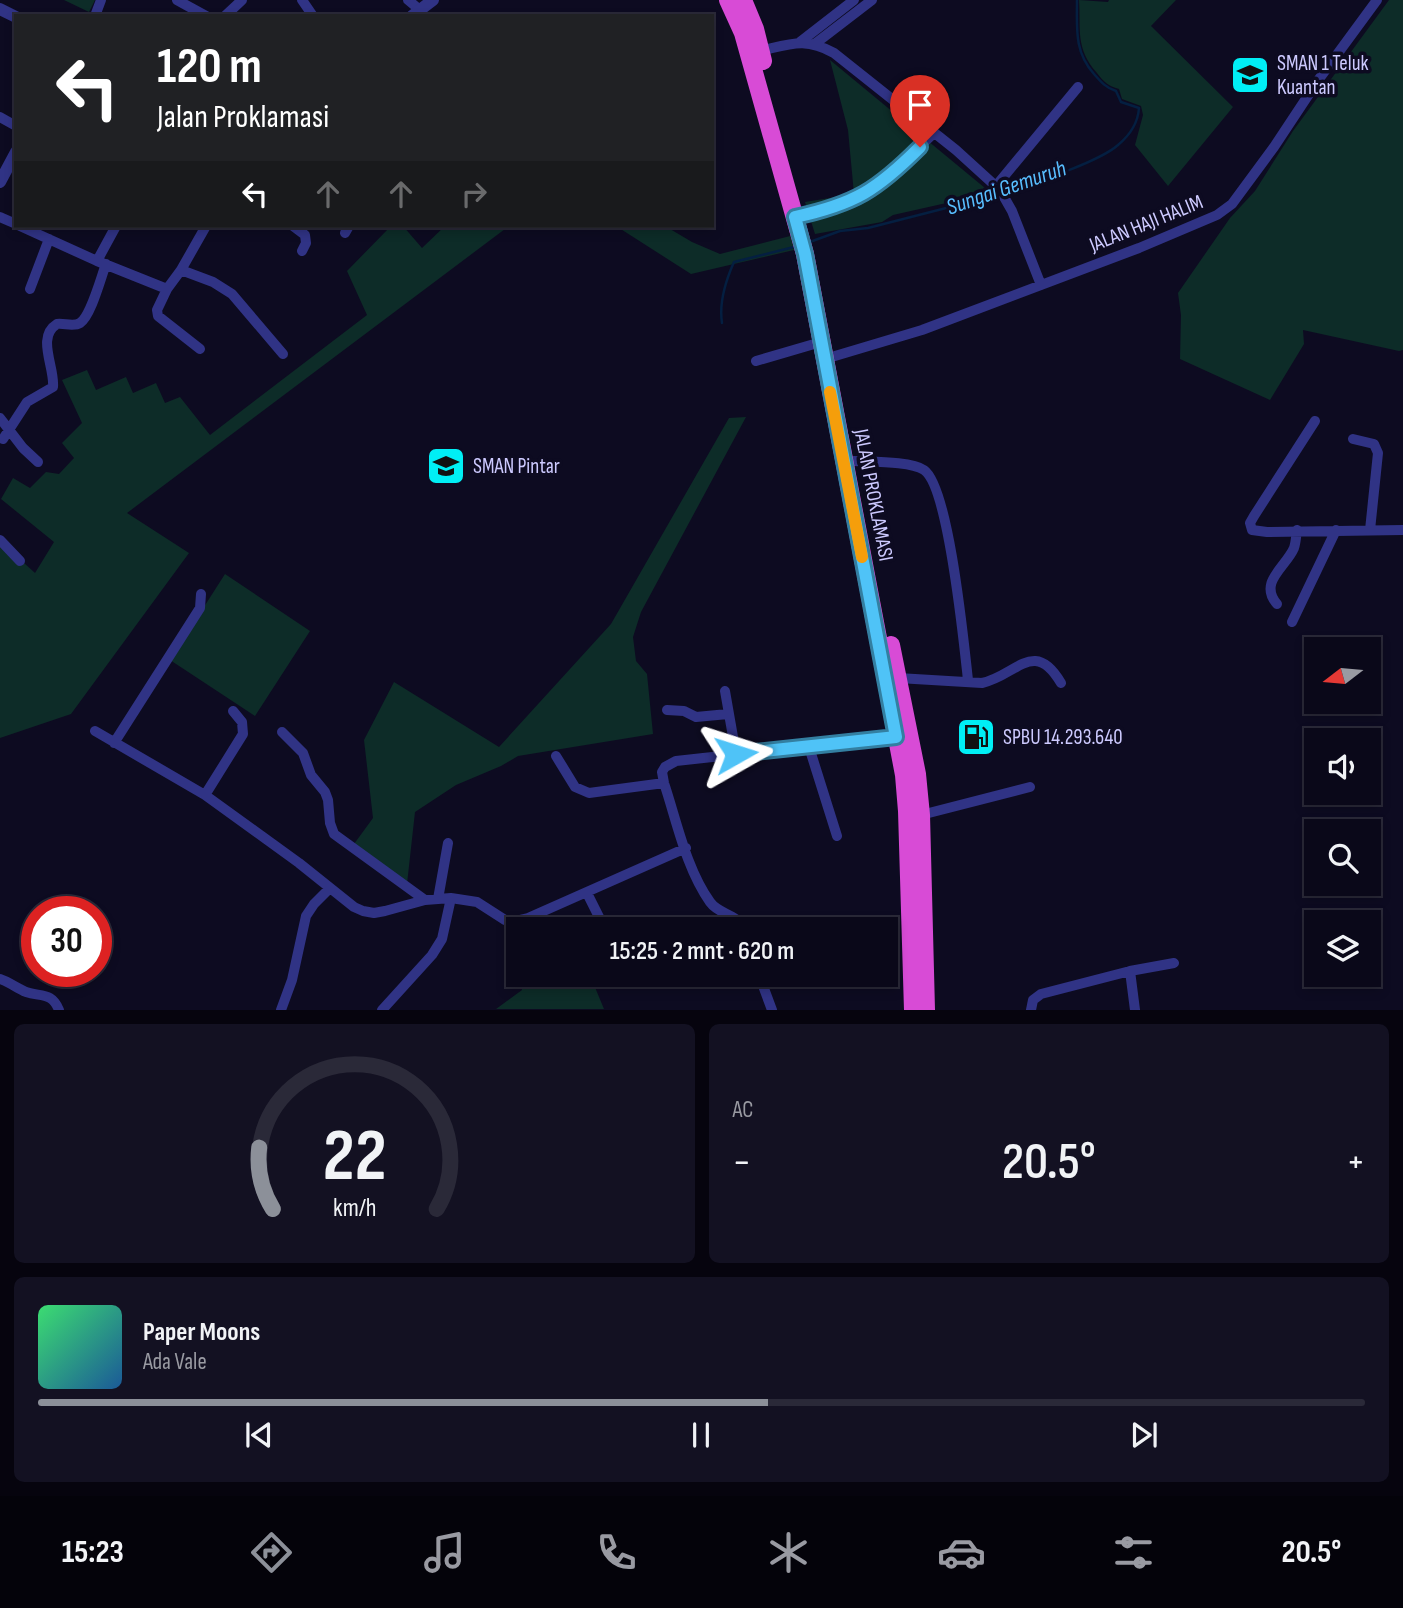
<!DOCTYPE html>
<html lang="id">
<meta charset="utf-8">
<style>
:root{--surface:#0a0819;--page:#131122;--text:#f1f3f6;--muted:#999aa2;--line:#2a2938;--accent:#8c9099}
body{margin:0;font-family:"Sofia Sans Condensed",sans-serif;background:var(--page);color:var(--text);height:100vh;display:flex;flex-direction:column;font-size:26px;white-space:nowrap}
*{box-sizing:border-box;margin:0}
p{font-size:23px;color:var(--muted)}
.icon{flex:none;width:38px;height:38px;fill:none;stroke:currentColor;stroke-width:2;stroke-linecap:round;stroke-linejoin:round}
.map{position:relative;height:1010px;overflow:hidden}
.drawer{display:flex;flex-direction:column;gap:14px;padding:14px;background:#06040e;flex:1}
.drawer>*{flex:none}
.guide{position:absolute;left:14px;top:14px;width:700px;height:214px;border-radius:0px;box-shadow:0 4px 10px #0003,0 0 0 2px var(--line);background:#202124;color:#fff;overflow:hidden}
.needle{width:46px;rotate:254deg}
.buttons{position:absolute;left:1304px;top:637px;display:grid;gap:14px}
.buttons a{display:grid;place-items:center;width:77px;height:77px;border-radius:0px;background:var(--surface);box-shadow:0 4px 10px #0003,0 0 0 2px var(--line);font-size:35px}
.speed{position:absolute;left:21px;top:896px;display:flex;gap:14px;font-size:35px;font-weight:700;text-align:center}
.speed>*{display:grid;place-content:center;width:91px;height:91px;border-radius:50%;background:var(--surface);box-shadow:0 4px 10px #0003,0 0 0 2px var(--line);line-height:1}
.speed .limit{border:10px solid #d22;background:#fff;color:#111}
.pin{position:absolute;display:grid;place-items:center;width:60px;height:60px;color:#fff;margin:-72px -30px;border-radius:50% 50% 50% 0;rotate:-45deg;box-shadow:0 0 7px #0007}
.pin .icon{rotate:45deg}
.me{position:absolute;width:77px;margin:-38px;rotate:84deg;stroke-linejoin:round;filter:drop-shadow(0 0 5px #0008)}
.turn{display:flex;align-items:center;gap:24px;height:147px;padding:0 28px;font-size:32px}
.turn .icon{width:91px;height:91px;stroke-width:2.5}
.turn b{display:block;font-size:49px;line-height:60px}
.lanes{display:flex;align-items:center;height:66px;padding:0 28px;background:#0003;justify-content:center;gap:35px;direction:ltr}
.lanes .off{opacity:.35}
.big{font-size:52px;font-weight:600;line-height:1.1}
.drawer .widget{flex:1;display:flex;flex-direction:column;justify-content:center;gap:10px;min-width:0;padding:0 24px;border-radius:10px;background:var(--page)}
.drawer .dial{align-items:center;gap:0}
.dial svg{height:182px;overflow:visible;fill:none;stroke:var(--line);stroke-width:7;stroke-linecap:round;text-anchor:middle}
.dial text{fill:var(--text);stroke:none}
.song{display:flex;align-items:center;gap:21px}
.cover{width:84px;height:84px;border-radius:10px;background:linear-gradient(135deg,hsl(140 70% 55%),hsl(210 70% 35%))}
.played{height:7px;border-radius:4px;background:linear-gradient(90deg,var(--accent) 55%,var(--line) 55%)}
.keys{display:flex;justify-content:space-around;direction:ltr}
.heat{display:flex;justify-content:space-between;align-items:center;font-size:38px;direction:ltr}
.drawer .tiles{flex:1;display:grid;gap:14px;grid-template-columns:1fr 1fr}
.widget:last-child{grid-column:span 2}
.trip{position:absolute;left:506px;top:917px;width:392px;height:70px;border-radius:0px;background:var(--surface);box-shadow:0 4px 10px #0003,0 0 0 2px var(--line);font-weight:600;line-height:70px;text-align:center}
.dock{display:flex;height:112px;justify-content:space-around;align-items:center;background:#04030a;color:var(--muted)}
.dock .icon{width:49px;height:49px}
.dock .selected{color:var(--accent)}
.dock b{font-size:32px;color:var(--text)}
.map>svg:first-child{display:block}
.green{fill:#0d2c28}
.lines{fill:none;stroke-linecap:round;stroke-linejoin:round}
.stream{stroke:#041f41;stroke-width:2.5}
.minor{stroke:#303385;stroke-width:10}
.tertiary{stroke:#303385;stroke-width:12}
.trunk{stroke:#d84bd6;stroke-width:18}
.route-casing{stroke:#337fa1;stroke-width:18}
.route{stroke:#4fc3f7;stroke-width:12}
.slow{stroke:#f59e0b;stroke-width:12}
.labels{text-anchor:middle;stroke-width:7;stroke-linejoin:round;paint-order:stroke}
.poi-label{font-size:21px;fill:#cdcaff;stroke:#0d0b21;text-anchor:start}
.street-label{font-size:21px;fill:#cdcaff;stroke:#0d0b21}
.water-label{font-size:23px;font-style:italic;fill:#58beff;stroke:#0d0b21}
</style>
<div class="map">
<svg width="1403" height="1010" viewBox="0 0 1403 1010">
<rect width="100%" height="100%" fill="#0d0b21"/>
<path class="green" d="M64,0H95L89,12Z
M1079,0L1108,2L1109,0H1176L1151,26L1233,107L1168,186L1135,145L1143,115L1141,106L1122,99L1119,89C1108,86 1104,82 1097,73C1075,48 1081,30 1079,0Z
M1389,0H1403V350L1399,351L1303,330L1304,344L1270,400L1180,359L1181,315L1178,293L1230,218L1255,191L1293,131Z
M830,60L991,193L893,215L882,222L815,234L805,202L854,194L848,130Z
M391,226H403L422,248L445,226H509L127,513L189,553L71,714L0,738V541L35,573L54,542L1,499L13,478L30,488L46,472L59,474L74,458L62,443L82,423L62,380L87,370L96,390L126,377L133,393L156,383L165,403L180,397L210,435L367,315L347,271Z
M616,226H665L692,242L720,254L794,235V250L691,274Z
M746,417L641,612L633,637L636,661L647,674L653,734L518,756L501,766L456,785L415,812L407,884L354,844L373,818L364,740L394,682L499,747L611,624L729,418Z
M225,574L310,631L255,716L170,660Z
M519,975H585L592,980L604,1009H496L522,990Z"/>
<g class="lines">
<path class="stream" d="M1007,192C1034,183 1099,162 1118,145C1130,135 1138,123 1139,108L1121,102L1116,91C1106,88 1101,82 1094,74C1074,52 1077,28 1077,0
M807,243L840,231L868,228L997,195
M722,323C719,304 726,280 734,262L794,247"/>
<path class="minor" d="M177,0L206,16
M302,0L313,16
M408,0L420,10
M95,16L101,0
M225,16L242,0
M800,42L854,0
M816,43L872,0
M760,51C791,44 805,37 834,53L956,150L1000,190L1012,211L1041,285
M0,117L16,126
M996,186L1078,87
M804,215L859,198L874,189L934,133
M0,217L16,224
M20,226L97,261L167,289L181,270L206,226
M293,226L305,235L306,243L302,251
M345,233L349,226
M97,261L116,226
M181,270L213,282L232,294L283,354
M30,289L49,239
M167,289L157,310L158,316L200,349
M835,356L922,330L1139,248L1217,215L1232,204L1274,147L1319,79L1377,0
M756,361L821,342
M0,418L23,448L38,462
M1315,421L1254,516L1250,523L1252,530L1267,532L1403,530
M3,439L27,402L53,387C55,367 36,337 57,324C64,323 74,327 80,323C91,316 101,277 106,264
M1353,439L1374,444L1378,453L1370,530
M854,461C871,462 911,461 924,470C949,487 964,645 968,680
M0,540L20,561
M1277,604C1258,582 1286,567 1294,548C1296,542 1296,536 1297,530
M1292,622L1336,530
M898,678L982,683C1016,676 1034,637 1061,683
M725,691L736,754
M667,710L684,711L696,717L728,714
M95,731L205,795L299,863L354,907L363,911L374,913L385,911L425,900L451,898L477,902L505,920L515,921L528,918L686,848
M282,732L303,753L311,775L325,792L328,800L330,823L334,834L425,900
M114,743L200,608L201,594
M809,747L837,836
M556,756L575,787L589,793L664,783
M205,795L243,734L242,722L233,711
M921,815L1030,787
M587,893L605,929
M438,899L448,843
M742,929C737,912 720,916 710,902C686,868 677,822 664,783L662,772L665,767L676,761L896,737
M1130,971L1135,1010
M759,975L772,1010
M0,979C9,982 17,988 26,992C41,997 52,992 59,1010
M281,1010L292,980L306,916L314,904L330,888
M382,1010L432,955L442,939L451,898
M1031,1010L1033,1000L1041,994L1130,971L1174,963"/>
<path class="tertiary" d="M0,9L16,17
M412,16L433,0
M0,182L16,152"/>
<path class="trunk" d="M728,0L743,33L805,254L904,775L907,811L913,1010
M743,0L755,29L763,61
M891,645L917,774L921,815L926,1010"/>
</g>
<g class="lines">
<defs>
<path id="route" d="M736,754L896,737L805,254L795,217C855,204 877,190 920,147"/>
</defs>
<use href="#route" class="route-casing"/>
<use href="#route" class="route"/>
<path class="slow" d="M830,392L862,557"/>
</g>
<defs>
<symbol id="school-square" viewBox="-11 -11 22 22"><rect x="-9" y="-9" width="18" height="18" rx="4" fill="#00eff5" stroke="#0d0b21"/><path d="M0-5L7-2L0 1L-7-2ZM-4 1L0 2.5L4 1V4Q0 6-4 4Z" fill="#111"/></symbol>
<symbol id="fuel-square" viewBox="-11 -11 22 22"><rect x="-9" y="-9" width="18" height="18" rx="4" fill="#00eff5" stroke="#0d0b21"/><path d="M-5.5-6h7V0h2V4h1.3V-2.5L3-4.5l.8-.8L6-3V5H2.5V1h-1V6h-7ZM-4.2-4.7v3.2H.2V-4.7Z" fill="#111"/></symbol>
</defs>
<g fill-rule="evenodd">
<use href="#school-square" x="1228" y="53" width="44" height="44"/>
<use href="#school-square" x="424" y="444" width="44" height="44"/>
<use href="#fuel-square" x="954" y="715" width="44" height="44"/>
</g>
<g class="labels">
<g class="poi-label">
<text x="1277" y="70">SMAN 1 Teluk<tspan x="1277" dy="24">Kuantan</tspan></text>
<text x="473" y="473">SMAN Pintar</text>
<text x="1003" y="744">SPBU 14.293.640</text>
</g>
<g class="street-label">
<text transform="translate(1146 223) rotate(-22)" y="7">JALAN HAJI HALIM</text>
<text transform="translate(874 495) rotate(79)" y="7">JALAN PROKLAMASI</text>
</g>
<g class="water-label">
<text transform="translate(1006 187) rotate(-19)" y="8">Sungai Gemuruh</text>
</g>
</g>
</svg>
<div class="buttons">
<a><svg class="needle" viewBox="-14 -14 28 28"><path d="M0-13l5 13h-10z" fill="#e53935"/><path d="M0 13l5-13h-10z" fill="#999aa2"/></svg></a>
<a><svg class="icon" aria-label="sound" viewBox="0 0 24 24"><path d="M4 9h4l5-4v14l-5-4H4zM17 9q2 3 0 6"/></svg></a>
<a><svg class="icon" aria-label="search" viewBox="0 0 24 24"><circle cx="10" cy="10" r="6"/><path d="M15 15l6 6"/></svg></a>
<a><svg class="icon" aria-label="layers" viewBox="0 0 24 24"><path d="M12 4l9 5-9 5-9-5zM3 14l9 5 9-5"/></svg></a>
</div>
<div class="speed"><div class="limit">30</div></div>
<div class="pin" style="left:920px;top:147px;background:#d93025"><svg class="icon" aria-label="arrive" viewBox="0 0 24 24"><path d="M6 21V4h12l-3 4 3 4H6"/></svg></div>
<svg class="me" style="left:736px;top:754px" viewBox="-20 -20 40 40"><path d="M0-17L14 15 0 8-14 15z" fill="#4fc3f7" stroke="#fff" stroke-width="4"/></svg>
<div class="trip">15:25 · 2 mnt · 620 m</div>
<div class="guide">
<div class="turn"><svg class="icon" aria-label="left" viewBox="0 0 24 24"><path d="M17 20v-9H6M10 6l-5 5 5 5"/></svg><div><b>120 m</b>Jalan Proklamasi</div></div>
<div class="lanes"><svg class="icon" aria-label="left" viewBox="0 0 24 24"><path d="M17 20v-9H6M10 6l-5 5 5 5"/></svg><svg class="icon off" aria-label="ahead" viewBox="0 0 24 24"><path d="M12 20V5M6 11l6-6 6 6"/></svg><svg class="icon off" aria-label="ahead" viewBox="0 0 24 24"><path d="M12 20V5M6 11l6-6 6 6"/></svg><svg class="icon off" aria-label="right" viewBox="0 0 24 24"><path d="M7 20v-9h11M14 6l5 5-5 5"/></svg></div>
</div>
</div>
<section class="drawer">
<div class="tiles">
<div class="widget dial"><svg viewBox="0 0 100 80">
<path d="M14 69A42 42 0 1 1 86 69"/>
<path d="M14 69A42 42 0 0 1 8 42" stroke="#8c9099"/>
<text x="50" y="56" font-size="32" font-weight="700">22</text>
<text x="50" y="72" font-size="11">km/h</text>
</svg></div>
<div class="widget"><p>AC</p>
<div class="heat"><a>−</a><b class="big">20.5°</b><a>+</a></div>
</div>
<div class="widget">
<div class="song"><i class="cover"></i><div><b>Paper Moons</b><p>Ada Vale</p></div></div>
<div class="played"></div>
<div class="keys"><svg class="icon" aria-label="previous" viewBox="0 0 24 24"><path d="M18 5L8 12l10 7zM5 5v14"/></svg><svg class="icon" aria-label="pause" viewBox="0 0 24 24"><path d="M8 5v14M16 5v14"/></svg><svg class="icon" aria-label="next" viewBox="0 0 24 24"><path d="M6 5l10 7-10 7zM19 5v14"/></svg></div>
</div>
</div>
</section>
<nav class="dock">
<b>15:23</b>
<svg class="icon selected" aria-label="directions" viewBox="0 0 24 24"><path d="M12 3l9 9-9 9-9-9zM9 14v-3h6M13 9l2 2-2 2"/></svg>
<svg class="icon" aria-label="music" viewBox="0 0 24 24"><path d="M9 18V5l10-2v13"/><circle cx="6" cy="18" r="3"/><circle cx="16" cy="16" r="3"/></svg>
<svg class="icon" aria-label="phone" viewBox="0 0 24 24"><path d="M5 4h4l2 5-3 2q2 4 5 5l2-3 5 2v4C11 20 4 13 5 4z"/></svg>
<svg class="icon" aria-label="climate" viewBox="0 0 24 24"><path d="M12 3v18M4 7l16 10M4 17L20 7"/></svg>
<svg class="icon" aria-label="car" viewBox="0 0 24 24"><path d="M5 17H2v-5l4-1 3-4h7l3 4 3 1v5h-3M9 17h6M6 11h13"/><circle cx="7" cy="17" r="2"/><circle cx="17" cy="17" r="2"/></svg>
<svg class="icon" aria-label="filters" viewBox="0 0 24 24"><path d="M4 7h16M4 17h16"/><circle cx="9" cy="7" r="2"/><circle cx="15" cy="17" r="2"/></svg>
<b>20.5°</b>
</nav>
